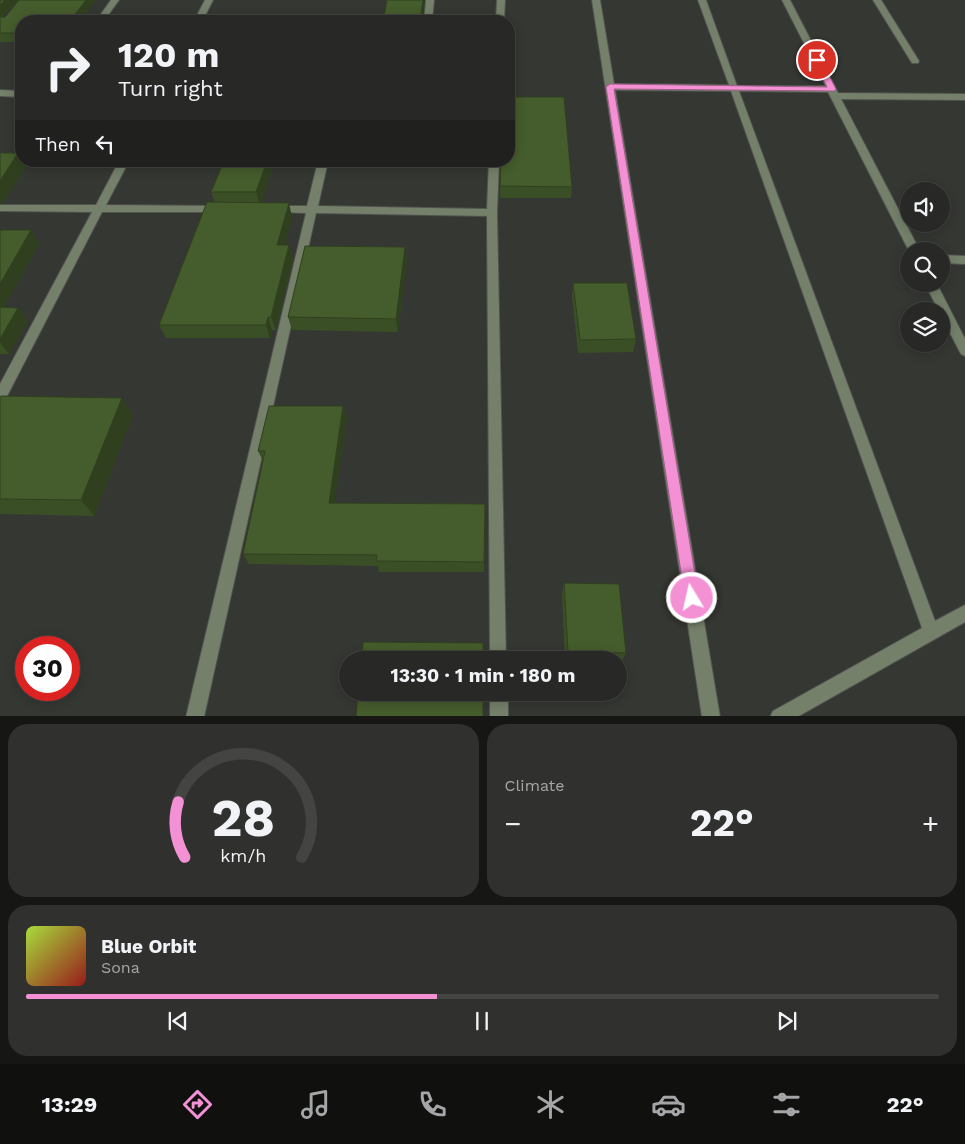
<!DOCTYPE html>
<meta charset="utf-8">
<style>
:root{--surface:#282926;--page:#30312e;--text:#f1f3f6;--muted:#a5a6a7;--line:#444543;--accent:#f491d4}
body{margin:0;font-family:"Work Sans",sans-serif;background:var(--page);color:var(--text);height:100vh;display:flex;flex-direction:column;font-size:19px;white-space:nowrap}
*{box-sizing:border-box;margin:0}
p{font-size:16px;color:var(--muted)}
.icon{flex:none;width:28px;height:28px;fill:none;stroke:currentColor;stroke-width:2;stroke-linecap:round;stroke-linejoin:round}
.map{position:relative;height:716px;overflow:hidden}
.side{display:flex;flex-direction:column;gap:8px;padding:8px;background:#161715;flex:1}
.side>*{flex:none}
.guide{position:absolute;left:15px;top:15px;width:500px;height:152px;border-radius:20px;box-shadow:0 2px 12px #0003,0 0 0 1px var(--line);background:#282926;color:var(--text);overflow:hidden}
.buttons{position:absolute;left:900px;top:182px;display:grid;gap:10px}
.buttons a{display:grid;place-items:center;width:50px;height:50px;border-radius:50%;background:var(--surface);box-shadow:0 2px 12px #0003,0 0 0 1px var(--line);font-size:25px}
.speed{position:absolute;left:15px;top:636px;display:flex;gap:10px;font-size:25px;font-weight:700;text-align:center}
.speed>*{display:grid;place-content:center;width:65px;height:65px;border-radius:50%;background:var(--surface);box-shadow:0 2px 12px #0003,0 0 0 1px var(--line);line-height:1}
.speed .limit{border:8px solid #d22;background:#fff;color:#111}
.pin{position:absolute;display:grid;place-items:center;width:42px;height:42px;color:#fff;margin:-21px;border:2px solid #fff;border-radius:50%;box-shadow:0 1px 5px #0007}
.me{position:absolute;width:55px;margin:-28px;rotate:351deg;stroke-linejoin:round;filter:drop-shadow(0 0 4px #0008)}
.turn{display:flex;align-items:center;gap:18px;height:105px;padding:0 20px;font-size:22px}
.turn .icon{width:65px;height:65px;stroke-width:2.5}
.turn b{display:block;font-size:35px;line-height:42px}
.then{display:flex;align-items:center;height:48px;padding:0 20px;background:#0003;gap:10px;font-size:19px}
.big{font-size:38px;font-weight:700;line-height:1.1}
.side .card{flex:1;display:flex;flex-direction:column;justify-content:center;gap:8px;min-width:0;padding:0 18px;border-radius:20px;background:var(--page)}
.side .dial{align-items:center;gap:0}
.dial svg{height:130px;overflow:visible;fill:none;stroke:var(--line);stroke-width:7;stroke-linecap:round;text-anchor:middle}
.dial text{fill:var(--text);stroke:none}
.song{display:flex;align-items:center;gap:15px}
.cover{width:60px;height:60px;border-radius:8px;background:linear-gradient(135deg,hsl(80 70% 55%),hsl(0 70% 35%))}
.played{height:5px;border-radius:2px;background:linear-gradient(90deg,var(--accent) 45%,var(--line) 45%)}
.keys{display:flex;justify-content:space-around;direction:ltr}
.heat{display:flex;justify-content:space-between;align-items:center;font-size:28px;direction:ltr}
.side .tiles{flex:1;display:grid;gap:8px;grid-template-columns:1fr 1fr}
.card:last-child{grid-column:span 2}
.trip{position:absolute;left:339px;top:651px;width:288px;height:50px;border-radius:25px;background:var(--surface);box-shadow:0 2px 12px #0003,0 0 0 1px var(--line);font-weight:700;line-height:50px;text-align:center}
.tabs{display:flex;height:80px;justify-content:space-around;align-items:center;background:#10100f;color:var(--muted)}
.tabs .icon{width:35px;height:35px}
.tabs .selected{color:var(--accent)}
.tabs b{font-size:22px;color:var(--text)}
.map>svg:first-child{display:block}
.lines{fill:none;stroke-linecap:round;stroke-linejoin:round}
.minor-casing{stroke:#51534f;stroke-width:2}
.minor{fill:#75806b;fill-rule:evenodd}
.wall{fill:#3b4f26}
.shaded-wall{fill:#30401f}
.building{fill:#455c2c;stroke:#30401f}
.route{fill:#f491d4;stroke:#9f5e8a}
</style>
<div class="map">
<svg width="965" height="717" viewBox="0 0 965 717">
<rect width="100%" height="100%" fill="#353733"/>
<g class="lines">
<defs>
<path id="minor" d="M111,0H119L104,21H96Z
M205,0H213L204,18L285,19L289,21H194Z
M426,0H434L432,21H424Z
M497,0H505L504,21H496Z
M592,0H600L614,84L729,85L698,0H706L737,86H826L782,0H790L838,93L965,94V100L841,99L920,251H909L828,92L739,91L935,621L965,605V622L797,717H770L773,711L922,628L731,91L615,90L720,717H702Z
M873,0H881L919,61L918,63H912Z
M0,90L21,91V97L0,96Z
M0,158H21V161H129L106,205L220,206L225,209L220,212H102L5,400L0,401V384L92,212L0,211V205H96L117,165L0,164Z
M318,161H328L318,206L487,209L489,161H499L497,213L506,660H490L487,216L316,213L204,717H186L306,213L275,212L270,209L275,206H307Z
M941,255L965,256V264L941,263Z
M925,284H937L965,339V356L961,354L941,316V311H939Z
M490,692H508V717H490Z"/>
</defs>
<use href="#minor" class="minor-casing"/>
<use href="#minor" class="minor"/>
</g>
<path class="wall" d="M0,0H18L1,17H5L19,0H95L80,21H21V42H0Z
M389,161H488L487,163H390Z
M501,161L572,187L571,198H500Z
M274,163L261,203L292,217L284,245L293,259L276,330H272L270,338H166L159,325L215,202L211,192Z
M0,230H31L39,244L4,307L18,308L28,321L9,354H0Z
M407,260L398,332L292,330L288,317Z
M573,283L636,339L633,352L578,353L572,296Z
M0,398L133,415L94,516L0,514Z
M343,406L347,418L334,503L485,504L484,572H379L378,566L249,564L243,554L263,461L258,451Z
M564,583L626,653L622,661H618V660L565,659L562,592Z"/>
<path class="shaded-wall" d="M5,0H18L0,18V5Z
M86,0H95L80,21H70Z
M423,0H425L422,21H420Z
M18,153L21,158V161H23L26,167L3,203H0V181Z
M267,161H274V163L260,206L256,192Z
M289,203L292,217L281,259L277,245Z
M31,230L39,244L0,314V284Z
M289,245L293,259L276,330L271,317Z
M405,247L407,260L398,332L396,319Z
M18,308L28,321L9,354L0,343V339Z
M268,317L272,330L270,338L266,325Z
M122,398L133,415L94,516L81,500Z
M343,406L347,418L333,514L329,503Z"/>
<path class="building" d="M0,0H5L0,5Z
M19,0H86L70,21H21V33H0V17H5Z
M387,0H423L420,21H383Z
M509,97H564L572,187L500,186L501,161H509Z
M0,153H18L0,181Z
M224,161H267L256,192H211Z
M207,202L289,203L277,245H289L271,317H268L266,325H159Z
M0,230H31L0,284Z
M305,246L405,247L396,319L288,317Z
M573,283H627L636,339L580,340Z
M0,307L18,308L0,339Z
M1,396L122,398L81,500L0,499V398Z
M269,406H343L329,503L485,504L484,562L376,561L377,555L243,554L265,451H258Z
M564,583L619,584L626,653L568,651Z
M363,642L483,643V660H362Z
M358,692H483V717H356Z"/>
<path class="route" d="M817,57L821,60L836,89L835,91L614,89L699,598L697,604L692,606L687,604L685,598L606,87L610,84L827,87L813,60Z"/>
</svg>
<div class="buttons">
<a><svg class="icon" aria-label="sound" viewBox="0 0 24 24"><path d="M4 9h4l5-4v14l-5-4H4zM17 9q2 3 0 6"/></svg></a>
<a><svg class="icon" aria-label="search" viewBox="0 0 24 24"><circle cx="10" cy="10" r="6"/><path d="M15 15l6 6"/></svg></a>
<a><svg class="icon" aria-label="layers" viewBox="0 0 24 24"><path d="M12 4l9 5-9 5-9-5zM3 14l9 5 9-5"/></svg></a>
</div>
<div class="speed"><div class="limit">30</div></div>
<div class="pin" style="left:817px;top:60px;background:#d93025"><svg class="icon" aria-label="arrive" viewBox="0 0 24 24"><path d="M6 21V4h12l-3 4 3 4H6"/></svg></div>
<svg class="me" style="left:692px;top:598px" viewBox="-20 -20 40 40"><circle r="17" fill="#f491d4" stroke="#fff" stroke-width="3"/><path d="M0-11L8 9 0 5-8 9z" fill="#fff"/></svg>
<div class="trip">13:30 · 1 min · 180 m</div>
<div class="guide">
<div class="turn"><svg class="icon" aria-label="right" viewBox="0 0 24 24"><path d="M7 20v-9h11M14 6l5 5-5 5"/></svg><div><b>120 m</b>Turn right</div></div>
<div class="then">Then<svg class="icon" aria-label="left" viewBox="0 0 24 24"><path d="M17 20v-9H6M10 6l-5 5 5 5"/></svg></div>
</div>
</div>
<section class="side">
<div class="tiles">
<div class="card dial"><svg viewBox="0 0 100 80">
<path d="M14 69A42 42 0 1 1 86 69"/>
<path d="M14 69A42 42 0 0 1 10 35" stroke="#f491d4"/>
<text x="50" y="56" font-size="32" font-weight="700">28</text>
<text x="50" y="72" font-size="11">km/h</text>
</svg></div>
<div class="card"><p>Climate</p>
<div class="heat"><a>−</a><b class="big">22°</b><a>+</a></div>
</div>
<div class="card">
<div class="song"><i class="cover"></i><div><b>Blue Orbit</b><p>Sona</p></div></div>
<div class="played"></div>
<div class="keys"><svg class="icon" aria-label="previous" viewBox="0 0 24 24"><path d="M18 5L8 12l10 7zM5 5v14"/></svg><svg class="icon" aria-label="pause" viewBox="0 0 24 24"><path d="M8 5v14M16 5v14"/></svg><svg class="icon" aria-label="next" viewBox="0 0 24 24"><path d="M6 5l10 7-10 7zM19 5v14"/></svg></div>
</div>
</div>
</section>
<nav class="tabs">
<b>13:29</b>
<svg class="icon selected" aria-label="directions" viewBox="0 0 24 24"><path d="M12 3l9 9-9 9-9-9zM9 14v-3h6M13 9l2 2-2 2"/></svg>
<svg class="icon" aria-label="music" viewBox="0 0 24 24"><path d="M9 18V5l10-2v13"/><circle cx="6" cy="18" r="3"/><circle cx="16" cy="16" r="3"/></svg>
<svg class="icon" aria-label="phone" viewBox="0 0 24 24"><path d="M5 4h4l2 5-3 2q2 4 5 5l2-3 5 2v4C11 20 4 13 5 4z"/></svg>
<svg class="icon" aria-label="climate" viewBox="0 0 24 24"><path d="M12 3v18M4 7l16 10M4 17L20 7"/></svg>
<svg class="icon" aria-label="car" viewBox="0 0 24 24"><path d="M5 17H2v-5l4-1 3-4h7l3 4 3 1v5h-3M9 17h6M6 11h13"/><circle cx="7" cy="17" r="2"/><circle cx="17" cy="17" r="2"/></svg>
<svg class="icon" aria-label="filters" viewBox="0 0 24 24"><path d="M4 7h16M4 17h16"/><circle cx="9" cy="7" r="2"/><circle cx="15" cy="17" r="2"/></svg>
<b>22°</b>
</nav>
